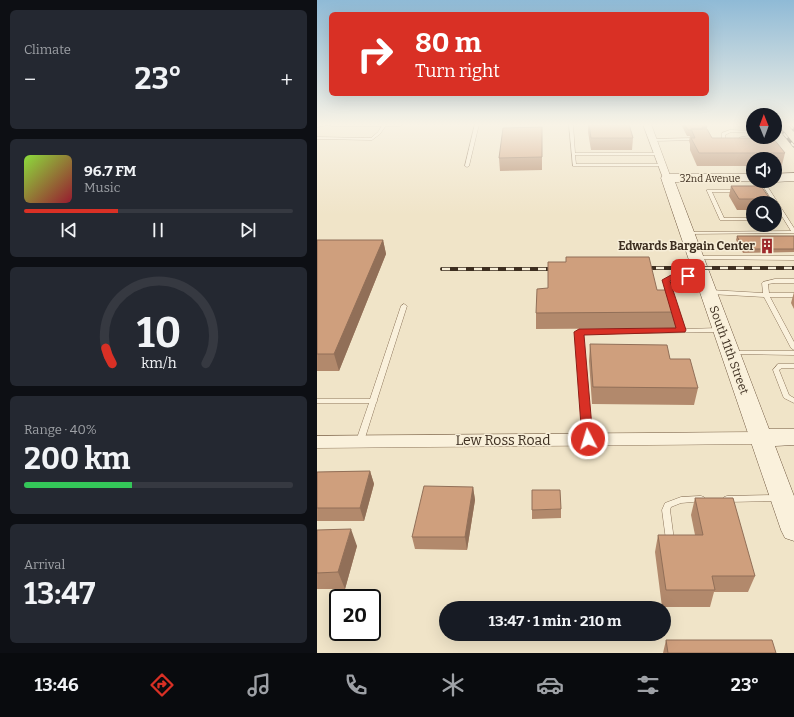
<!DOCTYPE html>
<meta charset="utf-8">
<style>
:root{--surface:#171b24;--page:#242831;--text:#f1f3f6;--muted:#9ea1a6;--line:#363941;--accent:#d93025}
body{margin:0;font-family:Bitter,serif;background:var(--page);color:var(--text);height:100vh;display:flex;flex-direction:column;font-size:15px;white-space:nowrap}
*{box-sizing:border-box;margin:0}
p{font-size:13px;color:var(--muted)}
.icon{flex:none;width:22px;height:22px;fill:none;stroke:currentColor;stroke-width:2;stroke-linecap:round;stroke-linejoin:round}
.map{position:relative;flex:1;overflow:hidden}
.sheet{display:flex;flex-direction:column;gap:10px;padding:10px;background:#0d0f14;width:317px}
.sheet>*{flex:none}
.guide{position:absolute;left:12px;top:12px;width:380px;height:84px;border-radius:6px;box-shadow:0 4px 16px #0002;background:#d93025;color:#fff;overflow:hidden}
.needle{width:26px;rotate:359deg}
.fabs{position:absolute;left:429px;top:108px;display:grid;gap:8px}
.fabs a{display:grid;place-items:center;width:36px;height:36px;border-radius:50%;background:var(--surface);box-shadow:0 4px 16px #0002;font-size:20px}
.speed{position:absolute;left:12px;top:589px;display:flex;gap:8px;font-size:20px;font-weight:700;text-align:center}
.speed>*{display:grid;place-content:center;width:52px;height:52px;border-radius:50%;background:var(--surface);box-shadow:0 4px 16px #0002;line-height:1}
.speed .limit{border:2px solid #111;border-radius:6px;background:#fff;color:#111}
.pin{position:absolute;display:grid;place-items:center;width:34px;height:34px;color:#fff;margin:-17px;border-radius:8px;box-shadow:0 2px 6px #0006}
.me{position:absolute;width:44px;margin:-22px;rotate:355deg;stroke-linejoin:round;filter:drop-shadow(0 0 3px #0008)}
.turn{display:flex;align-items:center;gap:14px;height:84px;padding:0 20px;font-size:18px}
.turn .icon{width:52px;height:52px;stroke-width:2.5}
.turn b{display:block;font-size:28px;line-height:34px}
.big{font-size:30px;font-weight:700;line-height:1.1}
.sheet .card{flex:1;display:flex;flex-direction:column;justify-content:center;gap:6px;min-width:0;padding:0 14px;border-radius:6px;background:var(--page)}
.sheet .dial{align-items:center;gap:0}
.dial svg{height:104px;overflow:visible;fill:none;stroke:var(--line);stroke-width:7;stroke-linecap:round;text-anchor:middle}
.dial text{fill:var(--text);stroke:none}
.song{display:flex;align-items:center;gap:12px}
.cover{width:48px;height:48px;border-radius:6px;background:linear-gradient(135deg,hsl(90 70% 55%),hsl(350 70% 35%))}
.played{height:4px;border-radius:2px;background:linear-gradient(90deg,var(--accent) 35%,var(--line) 35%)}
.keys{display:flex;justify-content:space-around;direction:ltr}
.heat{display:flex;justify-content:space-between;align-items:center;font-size:22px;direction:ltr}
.charge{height:6px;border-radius:3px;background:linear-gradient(90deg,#34c759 40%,var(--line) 0)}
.trip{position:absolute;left:122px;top:601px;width:232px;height:40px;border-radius:20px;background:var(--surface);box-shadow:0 4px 16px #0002;font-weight:700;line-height:40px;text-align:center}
.tabs{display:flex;height:64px;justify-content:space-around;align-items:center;background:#090b0e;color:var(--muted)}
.tabs .icon{width:28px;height:28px}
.tabs .active{color:var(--accent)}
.tabs b{font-size:18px;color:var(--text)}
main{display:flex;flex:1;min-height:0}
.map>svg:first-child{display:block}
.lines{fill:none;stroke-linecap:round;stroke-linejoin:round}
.lane-casing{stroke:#8d765c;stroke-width:1}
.street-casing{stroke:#8d765c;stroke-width:1}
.secondary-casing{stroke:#6f573f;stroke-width:1}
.lane{fill:#faf1dc;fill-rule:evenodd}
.street{fill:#faf1dc;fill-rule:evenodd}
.secondary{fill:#faf1dc;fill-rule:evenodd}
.rail-far1-casing{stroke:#3d2e20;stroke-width:3}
.rail-casing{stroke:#3d2e20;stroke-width:4}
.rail-far1{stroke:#f7eed8;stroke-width:2;stroke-dasharray:6;stroke-linecap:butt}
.rail{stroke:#f7eed8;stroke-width:2.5;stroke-dasharray:8;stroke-linecap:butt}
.wall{fill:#b2896c}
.shaded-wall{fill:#916f58}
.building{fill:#cf9f7d;stroke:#916f58}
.route{fill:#d93025;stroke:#8d1f18}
.labels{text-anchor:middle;stroke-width:3;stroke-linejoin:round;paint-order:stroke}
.far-street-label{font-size:10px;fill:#3d2e20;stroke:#f7eed8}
.poi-label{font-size:12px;font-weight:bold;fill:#3d2e20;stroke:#f7eed8;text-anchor:end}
.street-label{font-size:12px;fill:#3d2e20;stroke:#f7eed8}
.near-street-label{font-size:14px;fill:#3d2e20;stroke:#f7eed8}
</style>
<main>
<section class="sheet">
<div class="card"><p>Climate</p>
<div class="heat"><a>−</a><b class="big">23°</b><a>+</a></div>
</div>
<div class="card">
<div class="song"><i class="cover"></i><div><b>96.7 FM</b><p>Music</p></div></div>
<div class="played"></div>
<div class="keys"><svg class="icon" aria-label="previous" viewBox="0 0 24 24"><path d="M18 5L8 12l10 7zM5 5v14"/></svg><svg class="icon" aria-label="pause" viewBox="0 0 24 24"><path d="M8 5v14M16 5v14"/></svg><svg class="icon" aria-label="next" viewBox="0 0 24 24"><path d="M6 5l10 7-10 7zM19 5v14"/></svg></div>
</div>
<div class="card dial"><svg viewBox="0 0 100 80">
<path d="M14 69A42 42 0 1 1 86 69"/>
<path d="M14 69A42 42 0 0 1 9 57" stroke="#d93025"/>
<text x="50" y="56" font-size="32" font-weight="700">10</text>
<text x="50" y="72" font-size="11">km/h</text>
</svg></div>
<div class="card"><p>Range · 40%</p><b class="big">200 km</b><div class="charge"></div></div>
<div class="card"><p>Arrival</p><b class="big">13:47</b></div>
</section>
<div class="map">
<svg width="477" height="653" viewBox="0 0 477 653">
<rect width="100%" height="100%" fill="#f0e4c8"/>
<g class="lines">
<defs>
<path id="lane" d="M7,124H17L0,127V125Z
M66,124H70L63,134L55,140L0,139V137L54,138L61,132Z
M158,124H162L152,166L150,167L148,166Z
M252,124H256L258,153H341L343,154L341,155H258L259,164H345L347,165L345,166H256Z
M413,130L436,131V133L414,132L408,135V139L405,140V133Z
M436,136V137H440L438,138L424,139L422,138L424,137Z
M380,138L382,139L381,140L336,141L334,140L336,139Z
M443,181H447L477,228V233L369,234V233L371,232L474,231L458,205V203H457Z
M390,190H422V192H395L407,218H436V220H403L390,191Z
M381,256H477V260L379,259L378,258L379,257Z
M385,274L387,275L388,276L387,277L354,280L352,281L357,297L356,298H352L346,281L353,276Z
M458,279H477V283H458L451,284L452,293H477V297H453L477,342V350L474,348L447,297L393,294L390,292L393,290L446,293L445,283L446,282Z
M87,304L90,306L60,400V401L59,403L47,441L46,443L43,444L40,443L39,441L52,403H0V399H53L84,306Z
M358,307L361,309L368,329L402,328L405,330L402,332L265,334L275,439L274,441L271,442L268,441L267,439L259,332L260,331L362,329L355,309Z
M417,351H477V355L415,354L414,353Z
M461,364H477V368H465L462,370L472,395L477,398V403L467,398L466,396L456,370Z
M460,495L463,496L464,498L463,500L460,501L410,502L407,501L406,499L407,497L410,496Z
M384,496L387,497L388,499L387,501L364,503L354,507L353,510L357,540L356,543L353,544L350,543L349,540L345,510L348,503L364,497Z"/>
<path id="street" d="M11,124H87L83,126H15Z
M326,124H334L354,178L353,180L350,181L346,178Z
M444,432L450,434L452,438L450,442L444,444L0,448V436Z"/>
<path id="secondary" d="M477,173V181L458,182L455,181H458V174Z
M350,174H436V181H439L358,182L452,429H477V445L458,446L477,496V541L468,538L464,530L344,178L346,175Z"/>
</defs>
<use href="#lane" class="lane-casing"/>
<use href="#street" class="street-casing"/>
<use href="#secondary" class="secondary-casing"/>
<use href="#lane" class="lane"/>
<use href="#street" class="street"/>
<use href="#secondary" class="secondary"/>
<defs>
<path id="rail-far1" d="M459,124L477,146
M472,124L477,130"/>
<path id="rail" d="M323,268H477
M125,269H241"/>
</defs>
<use href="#rail-far1" class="rail-far1-casing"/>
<use href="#rail" class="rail-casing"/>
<use href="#rail-far1" class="rail-far1"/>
<use href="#rail" class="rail"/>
</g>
<path class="wall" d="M271,124H312L316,138L315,150H274L271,132Z
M364,124H389L390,127V129L395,138L468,153L465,165H458V159H436V166H380L373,150V144L372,141L373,136H370Z
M225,127V170L183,171L182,158Z
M414,186L453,199L452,203H436V210H420L412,196Z
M420,236H477V252L426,253L419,240Z
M0,240H66L69,254L22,371H0Z
M249,257L340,290L361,312L359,328L219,329V313L249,262Z
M477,292V309L474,303Z
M273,344L353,359L381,388L377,405L275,404L272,361Z
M53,471L57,484L47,521H0V472Z
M156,487L158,500L150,550L98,549L95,537Z
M378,498L438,576L431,592H397L393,607H345L338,552L341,535H378L374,515Z
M244,509V518L215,519V510Z
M0,530L40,546L28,589H0Z
M349,640L459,653H346Z"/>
<path class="shaded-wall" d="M66,240L69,254L22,371L17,354Z
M53,471L57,484L47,521L43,508Z
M156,487L158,500L150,550L148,537Z
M34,529L40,546L28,589L21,572Z"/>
<path class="building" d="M272,124H312L316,138H274Z
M367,124H389L390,127H385L386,129H374V130H371Z
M225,127V157L182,158L186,128Z
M374,129H390L395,138H456L468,153H382L374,138H378Z
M414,186H444L453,199H422Z
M420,236H477V249H426Z
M0,240H66L17,354H0Z
M249,257H332L340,290H355L361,312L219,313L220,289L231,288V262H249Z
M273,344L350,345L353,359H373L381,388L276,387Z
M53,471L43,508H0V472Z
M107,486L156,487L148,537H95Z
M215,490H243L244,509L215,510Z
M378,498H416L438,576H395L398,590H349L341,535H386Z
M34,529L21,572L0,573V530Z
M349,640H455L459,653H351Z"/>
<linearGradient id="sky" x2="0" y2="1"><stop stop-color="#8fbad6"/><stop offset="0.58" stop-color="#f8f3e6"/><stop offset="1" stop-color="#f8f3e6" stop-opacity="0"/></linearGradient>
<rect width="477" height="215" fill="url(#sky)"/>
<path class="route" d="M371,274L375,276L374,278L358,279L353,281L369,330L368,332L267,335L276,439L275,442L271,444L267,442L265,439L257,332L262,329L359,328L345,280L354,275Z"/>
<defs>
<symbol id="building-bare" viewBox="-9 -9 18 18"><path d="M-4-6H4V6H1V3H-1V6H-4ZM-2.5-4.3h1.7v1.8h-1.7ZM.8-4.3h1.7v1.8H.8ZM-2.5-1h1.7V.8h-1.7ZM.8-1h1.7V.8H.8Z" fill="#9e2a2b" stroke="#f7eed8" stroke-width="2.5" paint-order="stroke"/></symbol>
</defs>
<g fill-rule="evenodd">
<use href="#building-bare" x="439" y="235" width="22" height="22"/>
</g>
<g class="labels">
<g class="far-street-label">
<text x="393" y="182">32nd Avenue</text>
</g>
<g class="poi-label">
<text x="438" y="250">Edwards Bargain Center</text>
</g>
<g class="street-label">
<text transform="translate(412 350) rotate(70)" y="4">South 11th Street</text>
</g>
<g class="near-street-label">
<text x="186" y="445">Lew Ross Road</text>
</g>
</g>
</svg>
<div class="fabs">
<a><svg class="needle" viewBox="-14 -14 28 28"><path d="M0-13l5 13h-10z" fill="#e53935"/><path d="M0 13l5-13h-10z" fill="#9ea1a6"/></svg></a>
<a><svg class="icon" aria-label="sound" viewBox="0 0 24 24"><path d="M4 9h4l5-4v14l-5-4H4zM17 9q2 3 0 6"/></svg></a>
<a><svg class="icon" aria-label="search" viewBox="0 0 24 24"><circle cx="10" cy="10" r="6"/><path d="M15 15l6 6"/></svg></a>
</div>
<div class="speed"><div class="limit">20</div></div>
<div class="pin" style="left:371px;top:276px;background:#d93025"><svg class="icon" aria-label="arrive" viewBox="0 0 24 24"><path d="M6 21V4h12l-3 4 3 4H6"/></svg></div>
<svg class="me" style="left:271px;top:439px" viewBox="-20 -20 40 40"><circle r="17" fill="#d93025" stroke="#fff" stroke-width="3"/><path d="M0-11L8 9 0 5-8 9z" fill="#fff"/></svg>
<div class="trip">13:47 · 1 min · 210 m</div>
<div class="guide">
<div class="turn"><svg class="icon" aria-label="right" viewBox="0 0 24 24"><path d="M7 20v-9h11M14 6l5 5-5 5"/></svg><div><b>80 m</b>Turn right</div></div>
</div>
</div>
</main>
<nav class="tabs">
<b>13:46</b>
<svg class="icon active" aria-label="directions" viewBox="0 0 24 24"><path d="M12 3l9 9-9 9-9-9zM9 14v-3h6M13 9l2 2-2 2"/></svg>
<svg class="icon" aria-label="music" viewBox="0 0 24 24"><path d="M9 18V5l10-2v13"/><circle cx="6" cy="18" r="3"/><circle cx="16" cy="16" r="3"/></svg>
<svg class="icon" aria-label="phone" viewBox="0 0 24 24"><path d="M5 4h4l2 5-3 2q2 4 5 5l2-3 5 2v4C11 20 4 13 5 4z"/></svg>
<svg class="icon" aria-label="climate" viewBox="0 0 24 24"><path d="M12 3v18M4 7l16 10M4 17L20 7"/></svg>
<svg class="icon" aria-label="car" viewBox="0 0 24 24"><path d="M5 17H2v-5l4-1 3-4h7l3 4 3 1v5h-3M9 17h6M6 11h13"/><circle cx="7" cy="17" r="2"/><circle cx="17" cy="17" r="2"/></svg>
<svg class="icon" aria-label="filters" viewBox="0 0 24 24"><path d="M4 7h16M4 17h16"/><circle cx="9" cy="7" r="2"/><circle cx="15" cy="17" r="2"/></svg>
<b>23°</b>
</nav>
